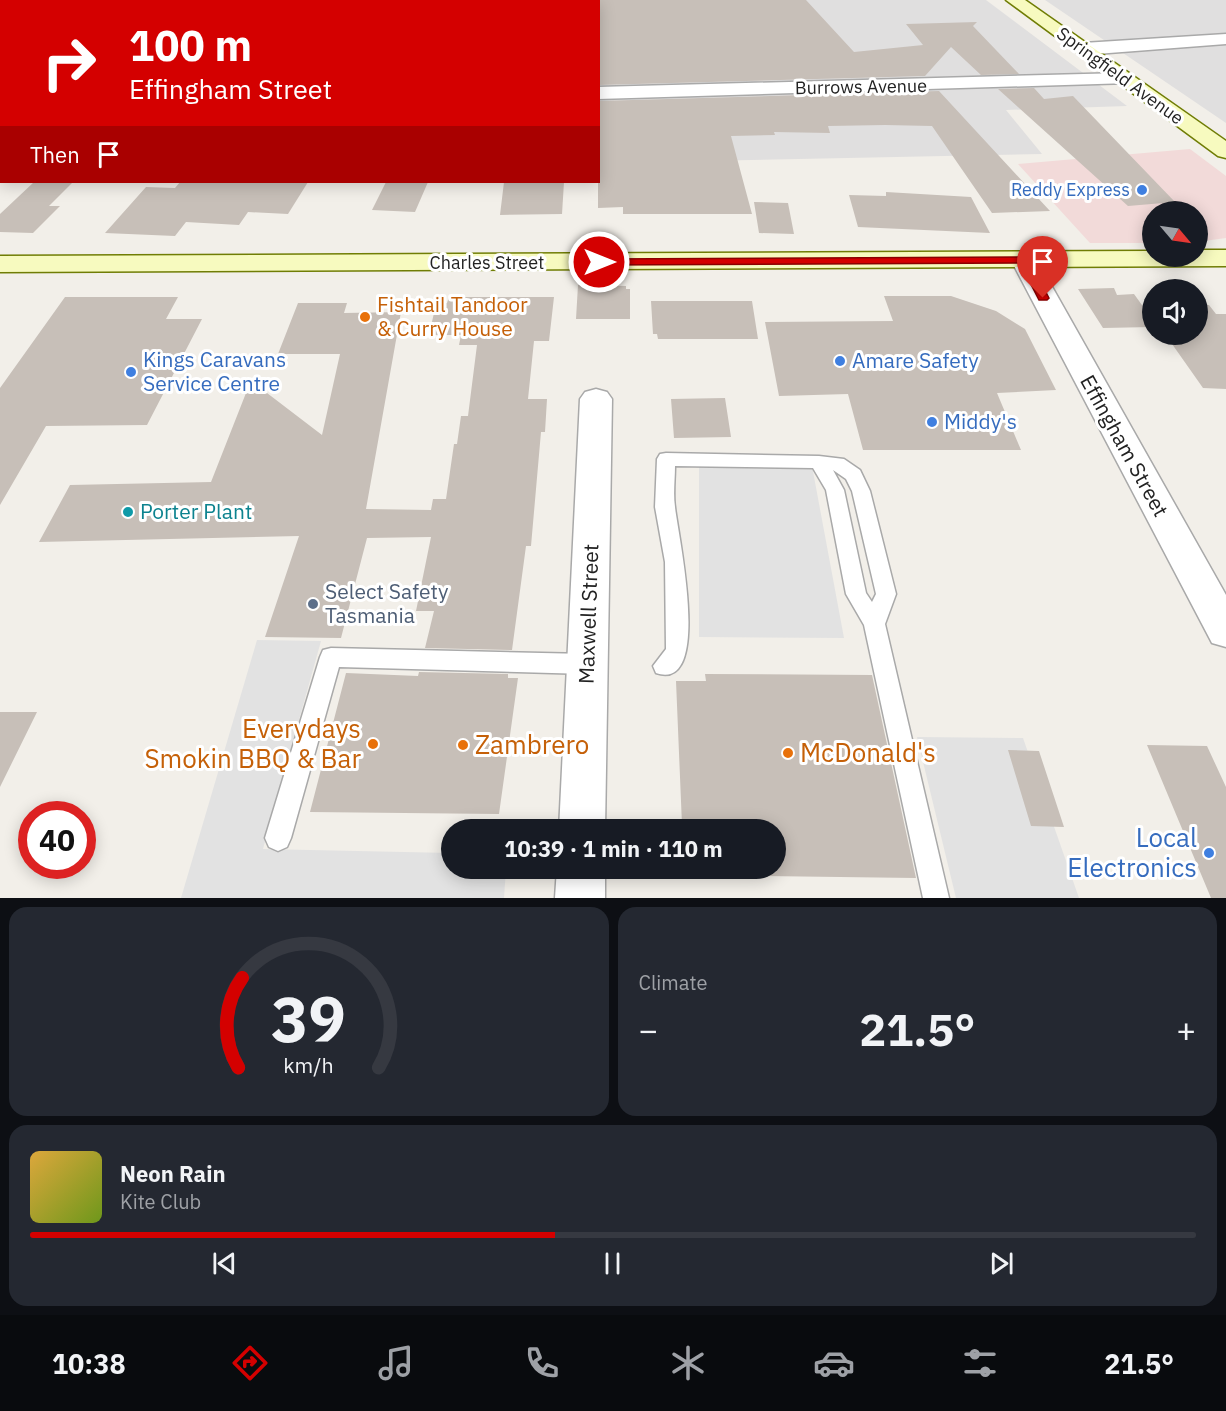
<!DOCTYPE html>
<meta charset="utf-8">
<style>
:root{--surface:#171b24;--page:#242831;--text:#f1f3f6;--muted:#9ea1a6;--line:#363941;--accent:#d40000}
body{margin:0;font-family:"IBM Plex Sans",sans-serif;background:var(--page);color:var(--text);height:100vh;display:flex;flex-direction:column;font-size:22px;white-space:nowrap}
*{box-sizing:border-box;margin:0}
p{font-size:20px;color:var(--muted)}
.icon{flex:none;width:33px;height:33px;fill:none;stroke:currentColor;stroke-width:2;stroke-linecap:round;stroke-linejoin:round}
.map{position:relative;height:898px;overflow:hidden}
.drawer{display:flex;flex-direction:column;gap:9px;padding:9px;background:#0d0f14;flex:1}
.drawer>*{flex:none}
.top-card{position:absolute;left:0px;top:0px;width:600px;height:183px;box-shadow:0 3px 15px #0003;background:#d40000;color:#fff;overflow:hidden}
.needle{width:39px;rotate:119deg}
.controls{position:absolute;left:1142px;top:201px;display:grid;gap:12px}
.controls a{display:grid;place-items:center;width:66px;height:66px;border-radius:50%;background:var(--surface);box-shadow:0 3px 15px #0003;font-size:30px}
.speed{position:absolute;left:18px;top:801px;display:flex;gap:12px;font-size:30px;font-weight:700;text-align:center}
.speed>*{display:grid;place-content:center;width:78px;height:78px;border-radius:50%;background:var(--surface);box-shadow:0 3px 15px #0003;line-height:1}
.speed .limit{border:9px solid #d22;background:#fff;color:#111}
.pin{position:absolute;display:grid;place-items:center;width:51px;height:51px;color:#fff;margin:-62px -26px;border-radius:50% 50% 50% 0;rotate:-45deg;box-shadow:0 0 6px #0007}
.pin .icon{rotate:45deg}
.me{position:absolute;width:66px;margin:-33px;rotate:90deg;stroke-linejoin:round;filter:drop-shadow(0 0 4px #0008)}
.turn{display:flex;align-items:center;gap:21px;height:126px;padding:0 30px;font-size:27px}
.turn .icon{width:78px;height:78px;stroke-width:2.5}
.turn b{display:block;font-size:42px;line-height:51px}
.then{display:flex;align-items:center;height:57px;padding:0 30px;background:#0003;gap:12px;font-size:22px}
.big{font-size:45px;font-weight:700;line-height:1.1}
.drawer .widget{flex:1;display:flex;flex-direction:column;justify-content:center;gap:9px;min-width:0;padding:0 21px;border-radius:18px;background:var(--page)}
.drawer .dial{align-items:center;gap:0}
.dial svg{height:156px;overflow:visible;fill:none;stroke:var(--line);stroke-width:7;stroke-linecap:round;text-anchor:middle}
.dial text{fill:var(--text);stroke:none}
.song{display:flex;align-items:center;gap:18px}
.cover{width:72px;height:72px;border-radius:9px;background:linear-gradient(135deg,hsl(40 70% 55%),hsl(80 70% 35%))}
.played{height:6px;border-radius:3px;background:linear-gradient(90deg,var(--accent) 45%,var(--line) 45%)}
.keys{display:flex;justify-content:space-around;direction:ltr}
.heat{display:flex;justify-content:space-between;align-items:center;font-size:33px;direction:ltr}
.drawer .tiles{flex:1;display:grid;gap:9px;grid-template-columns:1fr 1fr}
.widget:last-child{grid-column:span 2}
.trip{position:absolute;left:441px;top:819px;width:345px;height:60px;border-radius:30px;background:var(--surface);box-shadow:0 3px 15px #0003;font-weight:700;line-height:60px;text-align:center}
.tabs{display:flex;height:96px;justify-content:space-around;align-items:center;background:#090b0e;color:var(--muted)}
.tabs .icon{width:42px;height:42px}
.tabs .on{color:var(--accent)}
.tabs b{font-size:27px;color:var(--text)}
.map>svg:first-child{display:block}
.residential{fill:#e0dfdf}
.commercial{fill:#f2dad9}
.parking{fill:#e2e2e2}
.building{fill:#c7bfb8}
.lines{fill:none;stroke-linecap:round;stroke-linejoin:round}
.lane-casing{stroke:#a9a9a9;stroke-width:3}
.street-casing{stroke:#a9a9a9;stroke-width:3}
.secondary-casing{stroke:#707d05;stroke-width:3}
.lane{fill:#fff;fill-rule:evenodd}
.street{fill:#fff;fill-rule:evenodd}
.secondary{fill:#f7fabf;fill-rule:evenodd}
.route{fill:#d40000;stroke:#8a0000;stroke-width:1.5}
.shop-dot{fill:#3f7fe0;stroke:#fff;stroke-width:2}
.food-dot{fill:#e8710a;stroke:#fff;stroke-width:2}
.culture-dot{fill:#0f9aa8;stroke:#fff;stroke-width:2}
.service-dot{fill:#5c6f8a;stroke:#fff;stroke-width:2}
.labels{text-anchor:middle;stroke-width:6;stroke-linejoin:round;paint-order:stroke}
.far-street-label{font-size:18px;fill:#222;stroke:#fff}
.far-shop-label{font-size:18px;fill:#366cbe;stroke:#fff;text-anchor:end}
.food-label{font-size:21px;fill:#c56008;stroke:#fff;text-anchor:start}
.shop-label{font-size:21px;fill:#366cbe;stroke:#fff;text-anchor:start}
.street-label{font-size:21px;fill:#222;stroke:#fff}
.culture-label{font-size:21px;fill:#0d838f;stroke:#fff;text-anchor:start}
.service-label{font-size:21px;fill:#4e5e75;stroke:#fff;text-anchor:start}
.near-food-label{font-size:26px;fill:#c56008;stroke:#fff;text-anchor:start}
.near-shop-label{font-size:26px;fill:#366cbe;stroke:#fff;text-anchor:end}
</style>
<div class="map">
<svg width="1226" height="898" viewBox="0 0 1226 898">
<rect width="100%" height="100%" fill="#f2efe9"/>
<path class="residential" d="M0,0H986L1127,106L1006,110L1042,154L599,163L598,2H2L0,102Z
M1045,0H1226V123Z"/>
<path class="commercial" d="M1190,149L1226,176V238L1197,242V212H1152V243H1090L1018,164Z"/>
<path class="parking" d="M699,465L812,466L844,638L699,637Z
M257,640L321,641L263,849L451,853L452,868L506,869L504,898H181Z
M917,737L1023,738L1079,898H956Z"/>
<path class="building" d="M598,0H806L854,52L923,45L906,24L977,22L973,26L1019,74L981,75L951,47L925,76L598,85Z
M1034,88L1044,99L1073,96L1175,202L1128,206L998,89Z
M939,91L1050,211L992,213L932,126L885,125L828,126L830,133L774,132L775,135L731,136L752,214H623V207L598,208V101Z
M34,182H73L49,206H60L33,233L0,232V214Z
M180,182H308L288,214L248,212L239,225L186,222L175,236L105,233L146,187L175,188Z
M386,182H428L415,212L372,210Z
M504,182H564L562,214L500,215Z
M886,192L971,197L990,233L858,227L849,195L886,196Z
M754,202L788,203L794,234L759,233Z
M578,285L626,286V289H630V319H576Z
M1114,288L1117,295L1134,294L1152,319V327L1103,328L1078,289Z
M884,296H951L996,311L1025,329L1056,390L997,393L1021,450H863L848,394L779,396L765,322L893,321Z
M65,297H178L166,319H202L147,425L46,426L0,505V388Z
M449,297H554L549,341H534L528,399H547L545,432H541L531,546H526L512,650L425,648L434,611H416L431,537L367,538L341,638L265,637L299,536L39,542L70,485L211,482L246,393H267L322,435L340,354H278L298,303H347L344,313L401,312L366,509L431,510L433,499H446L454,444H457L461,416H468L477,345H459L461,335H429L436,304L447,303Z
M651,301H752L758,339H658L657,334H653Z
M1197,305H1209L1216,314H1226V389L1203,388L1165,334H1197Z
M725,398L731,437L674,438L671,399Z
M419,672L508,674V678H518L499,814L310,812L346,673L418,676Z
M705,674L872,675L916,878L764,876V868H776V830H760L759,826L682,825L676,681H706Z
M0,712H37L0,787Z
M1147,745L1207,746L1226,787V898H1211Z
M1008,750L1039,751L1064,827L1031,826Z"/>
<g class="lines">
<defs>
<path id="lane" d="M666,453L819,456L844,459L860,470L870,491L896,594L885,624L949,898H923L864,625L846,594L826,490L813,468L675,466C675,479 673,494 675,507C677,530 714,693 656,673L653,666L666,649L665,562L655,507L657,459L660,454ZM833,470L846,479L852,491L876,594L872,602L866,593L844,490Z
M331,648L587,654L595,657L598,664L595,671L587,674L339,667L291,838L287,847L278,851L269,847L265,838L320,657L323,650Z"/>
<path id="street" d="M300,0H339L299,2Z
M0,16H2V26H0Z
M1226,34V44L1083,55L1074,49L1083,43Z
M1123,73L1130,75L1133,79L1130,83L598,99V87Z
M1024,252L1033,254L1037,260L1226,595V647L1212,643L1011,260L1015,254Z
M596,389L607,392L612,399L605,830H559L580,399L585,392Z
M557,868H605V898H555Z"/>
<path id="secondary" d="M1006,0H1025L1226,141V158L1218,156Z
M1197,250H1226V266L0,272V256L1152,251V256H1197Z"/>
</defs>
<use href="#lane" class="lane-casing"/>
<use href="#street" class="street-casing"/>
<use href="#secondary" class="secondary-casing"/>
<use href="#lane" class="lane"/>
<use href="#street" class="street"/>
<use href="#secondary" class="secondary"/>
</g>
<path class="route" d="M1024,257L1029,260L1049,298L1047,300H1039L1020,263L599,265L594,262L599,259Z"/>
<g class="shop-dot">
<circle cx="1142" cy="190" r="6"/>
<circle cx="840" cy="361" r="6"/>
<circle cx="131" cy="372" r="6"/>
<circle cx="932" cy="422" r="6"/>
<circle cx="1209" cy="853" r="6"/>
</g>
<g class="food-dot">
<circle cx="365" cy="317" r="6"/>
<circle cx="373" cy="744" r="6"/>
<circle cx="463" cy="745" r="6"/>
<circle cx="788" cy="753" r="6"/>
</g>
<circle class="culture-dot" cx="128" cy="512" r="6"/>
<circle class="service-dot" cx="313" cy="604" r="6"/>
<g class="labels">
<g class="far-street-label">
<text transform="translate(1120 76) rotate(36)" y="6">Springfield Avenue</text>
<text transform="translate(861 87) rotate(-1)" y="6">Burrows Avenue</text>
<text x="487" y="269">Charles Street</text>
</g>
<g class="far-shop-label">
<text x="1130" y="196">Reddy Express</text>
</g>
<g class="food-label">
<text x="377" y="312">Fishtail Tandoor<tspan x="377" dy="24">&amp; Curry House</tspan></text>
</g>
<g class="shop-label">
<text x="143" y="367">Kings Caravans<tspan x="143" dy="24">Service Centre</tspan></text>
<text x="852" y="368">Amare Safety</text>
<text x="944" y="429">Middy's</text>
</g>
<g class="street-label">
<text transform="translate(1124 446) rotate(61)" y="7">Effingham Street</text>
<text transform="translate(589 614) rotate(-88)" y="7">Maxwell Street</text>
</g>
<g class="culture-label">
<text x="140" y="519">Porter Plant</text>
</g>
<g class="service-label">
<text x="325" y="599">Select Safety<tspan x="325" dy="24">Tasmania</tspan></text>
</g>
<g class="near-food-label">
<text x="361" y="738" text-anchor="end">Everydays<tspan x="361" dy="30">Smokin BBQ &amp; Bar</tspan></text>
<text x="475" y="754">Zambrero</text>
<text x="800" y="762">McDonald's</text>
</g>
<g class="near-shop-label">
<text x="1197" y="847">Local<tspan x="1197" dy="30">Electronics</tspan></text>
</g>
</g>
</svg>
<div class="controls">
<a><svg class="needle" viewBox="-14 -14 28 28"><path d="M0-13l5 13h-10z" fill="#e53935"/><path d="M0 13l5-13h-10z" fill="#9ea1a6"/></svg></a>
<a><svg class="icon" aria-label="sound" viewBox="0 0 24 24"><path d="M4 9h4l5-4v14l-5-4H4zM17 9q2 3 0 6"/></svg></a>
</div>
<div class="speed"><div class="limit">40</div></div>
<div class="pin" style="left:1043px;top:298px;background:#d93025"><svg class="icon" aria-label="arrive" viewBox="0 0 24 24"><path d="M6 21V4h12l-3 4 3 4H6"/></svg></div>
<svg class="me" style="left:599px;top:262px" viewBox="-20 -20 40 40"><circle r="17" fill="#d40000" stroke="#fff" stroke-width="3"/><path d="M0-11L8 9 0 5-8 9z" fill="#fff"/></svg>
<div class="trip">10:39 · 1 min · 110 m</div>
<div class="top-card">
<div class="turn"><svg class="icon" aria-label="right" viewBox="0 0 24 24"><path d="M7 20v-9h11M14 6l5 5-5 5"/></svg><div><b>100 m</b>Effingham Street</div></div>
<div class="then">Then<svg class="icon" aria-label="arrive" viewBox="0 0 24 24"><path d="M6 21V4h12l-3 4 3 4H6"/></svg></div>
</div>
</div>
<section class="drawer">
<div class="tiles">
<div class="widget dial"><svg viewBox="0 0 100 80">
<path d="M14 69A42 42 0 1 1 86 69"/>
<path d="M14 69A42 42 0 0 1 16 23" stroke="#d40000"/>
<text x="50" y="56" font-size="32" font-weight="700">39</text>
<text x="50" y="72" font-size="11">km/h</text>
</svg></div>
<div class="widget"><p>Climate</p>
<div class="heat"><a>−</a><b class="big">21.5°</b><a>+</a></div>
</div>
<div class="widget">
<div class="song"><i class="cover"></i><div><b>Neon Rain</b><p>Kite Club</p></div></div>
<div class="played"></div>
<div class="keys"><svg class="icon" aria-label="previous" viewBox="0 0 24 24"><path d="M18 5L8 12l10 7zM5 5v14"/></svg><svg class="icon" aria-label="pause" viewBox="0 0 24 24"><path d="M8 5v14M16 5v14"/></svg><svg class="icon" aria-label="next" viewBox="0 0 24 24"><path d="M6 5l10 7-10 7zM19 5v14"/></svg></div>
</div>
</div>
</section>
<nav class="tabs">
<b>10:38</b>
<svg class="icon on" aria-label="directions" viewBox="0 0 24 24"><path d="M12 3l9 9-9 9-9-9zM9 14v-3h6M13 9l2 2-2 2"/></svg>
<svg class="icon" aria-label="music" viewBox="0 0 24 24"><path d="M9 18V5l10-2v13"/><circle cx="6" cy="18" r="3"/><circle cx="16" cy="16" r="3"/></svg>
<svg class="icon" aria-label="phone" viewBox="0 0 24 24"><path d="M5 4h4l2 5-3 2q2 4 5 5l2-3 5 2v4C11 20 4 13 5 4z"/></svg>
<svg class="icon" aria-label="climate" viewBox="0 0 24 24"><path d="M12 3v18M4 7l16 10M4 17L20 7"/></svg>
<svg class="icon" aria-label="car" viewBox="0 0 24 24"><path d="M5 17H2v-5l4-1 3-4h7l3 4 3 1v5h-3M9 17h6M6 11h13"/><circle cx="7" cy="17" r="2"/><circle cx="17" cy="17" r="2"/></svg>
<svg class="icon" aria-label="filters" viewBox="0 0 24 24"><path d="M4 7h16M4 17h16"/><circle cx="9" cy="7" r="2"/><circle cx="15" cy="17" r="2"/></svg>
<b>21.5°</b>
</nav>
